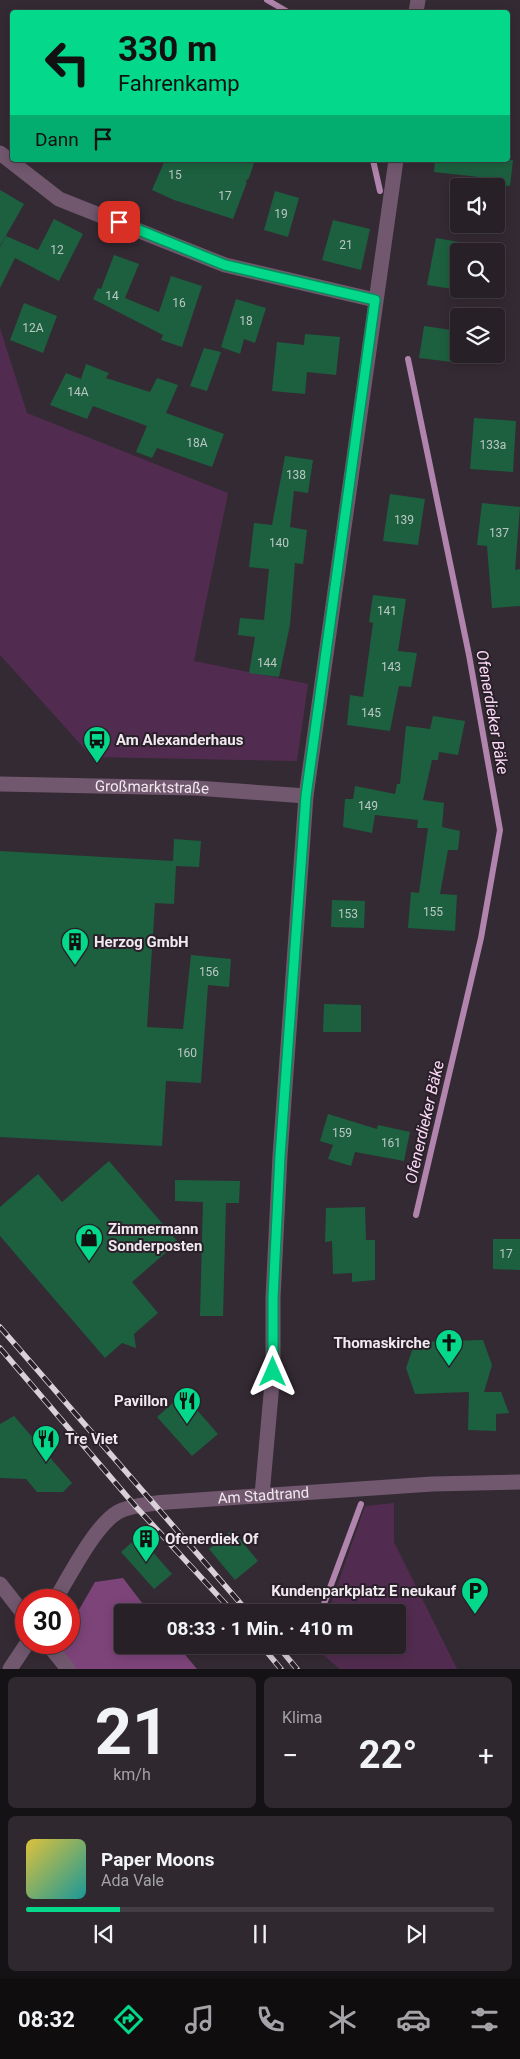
<!DOCTYPE html>
<html lang="de">
<meta charset="utf-8">
<style>
:root{--surface:#272026;--page:#2f282e;--text:#f1f3f6;--muted:#a4a3a7;--line:#433e43;--accent:#04d98b}
body{margin:0;font-family:Roboto,sans-serif;background:var(--page);color:var(--text);height:100vh;display:flex;flex-direction:column;font-size:19px;white-space:nowrap}
*{box-sizing:border-box;margin:0}
p{font-size:16px;color:var(--muted)}
.icon{flex:none;width:28px;height:28px;fill:none;stroke:currentColor;stroke-width:2;stroke-linecap:round;stroke-linejoin:round}
.map{position:relative;height:1669px;overflow:hidden}
.panel{display:flex;flex-direction:column;gap:8px;padding:8px;background:#151215;flex:1}
.panel>*{flex:none}
.guide{position:absolute;left:10px;top:10px;width:500px;height:152px;border-radius:5px;box-shadow:0 2px 12px #0003,0 0 0 1px var(--line);background:#04d98b;color:#111;overflow:hidden}
.tools{position:absolute;left:450px;top:178px;display:grid;gap:10px}
.tools a{display:grid;place-items:center;width:55px;height:55px;border-radius:5px;background:var(--surface);box-shadow:0 2px 12px #0003,0 0 0 1px var(--line);font-size:25px}
.speed{position:absolute;left:15px;top:1589px;display:flex;gap:10px;font-size:25px;font-weight:700;text-align:center}
.speed>*{display:grid;place-content:center;width:65px;height:65px;border-radius:50%;background:var(--surface);box-shadow:0 2px 12px #0003,0 0 0 1px var(--line);line-height:1}
.speed .limit{border:8px solid #d22;background:#fff;color:#111}
.pin{position:absolute;display:grid;place-items:center;width:42px;height:42px;color:#fff;margin:-21px;border-radius:10px;box-shadow:0 2px 8px #0006}
.me{position:absolute;width:55px;margin:-28px;rotate:0deg;stroke-linejoin:round;filter:drop-shadow(0 0 4px #0008)}
.turn{display:flex;align-items:center;gap:18px;height:105px;padding:0 25px;font-size:22px}
.turn .icon{width:65px;height:65px;stroke-width:2.5}
.turn b{display:block;font-size:35px;line-height:42px}
.then{display:flex;align-items:center;height:48px;padding:0 25px;background:#0003;gap:10px;font-size:19px}
.big{font-size:38px;font-weight:700;line-height:1.1}
.panel .card{flex:1;display:flex;flex-direction:column;justify-content:center;gap:8px;min-width:0;padding:0 18px;border-radius:8px;background:var(--page)}
.panel .dial{align-items:center;gap:0}
.dial b{font-size:65px;line-height:1}
.song{display:flex;align-items:center;gap:15px}
.cover{width:60px;height:60px;border-radius:8px;background:linear-gradient(135deg,hsl(50 70% 55%),hsl(180 70% 35%))}
.played{height:5px;border-radius:2px;background:linear-gradient(90deg,var(--accent) 20%,var(--line) 20%)}
.keys{display:flex;justify-content:space-around;direction:ltr}
.heat{display:flex;justify-content:space-between;align-items:center;font-size:28px;direction:ltr}
.panel .tiles{flex:1;display:grid;gap:8px;grid-template-columns:1fr 1fr}
.card:last-child{grid-column:span 2}
.trip{position:absolute;left:114px;top:1604px;width:292px;height:50px;border-radius:5px;background:var(--surface);box-shadow:0 2px 12px #0003,0 0 0 1px var(--line);font-weight:700;line-height:50px;text-align:center}
.dock{display:flex;height:80px;justify-content:space-around;align-items:center;background:#100d0f;color:var(--muted)}
.dock .icon{width:35px;height:35px}
.dock .selected{color:var(--accent)}
.dock b{font-size:22px;color:var(--text)}
.map>svg:first-child{display:block}
.green{fill:#522c50}
.forest{fill:#7d447a}
.lines{fill:none;stroke-linecap:round;stroke-linejoin:round}
.stream{stroke:#b084ac;stroke-width:6}
.building{fill:#1c603f}
.minor{stroke:#72586f;stroke-width:15}
.rail-casing{stroke:#d8d1d7;stroke-width:5.5}
.rail{stroke:#2a2029;stroke-width:4;stroke-dasharray:11;stroke-linecap:butt}
.route-casing{stroke:#038d5a;stroke-width:12}
.route{stroke:#04d98b;stroke-width:9}
.labels{text-anchor:middle;stroke-width:4;stroke-linejoin:round;paint-order:stroke}
.number-label{font-size:12px;fill:#bbc7c3}
.poi-label{font-size:15px;font-weight:bold;fill:#f0e9ef;stroke:#2a2029;text-anchor:start}
.street-label{font-size:15px;fill:#f0e9ef;stroke:#2a2029}
.water-label{font-size:16px;font-style:italic;fill:#fad8f6;stroke:#2a2029}
</style>
<div class="map">
<svg width="520" height="1669" viewBox="0 0 520 1669">
<rect width="100%" height="100%" fill="#342a33"/>
<path class="green" d="M0,328L27,413L228,493L194,661L308,684L297,761L92,757L0,655Z
M394,1503V1542L457,1669H340L316,1649L317,1645H398V1612H328L365,1506Z"/>
<path class="forest" d="M123,1578L149,1612H122V1645H177L197,1669H68L54,1652L60,1643L69,1642V1627L95,1582Z"/>
<g class="lines">
<path class="stream" d="M267,0L288,12
M373,160L380,191
M408,359L469,655L500,830L481,938L416,1215
M321,1612L361,1504
M308,1649L309,1645"/>
</g>
<path class="building" d="M165,160H255L249,178L245,182H247L233,219L174,200L152,190Z
M435,160H513L510,186L479,183V177L434,172Z
M0,190L24,204L0,246Z
M275,191L299,198L288,237L264,230Z
M54,219L83,234L59,281L15,258L0,288V247L6,236L38,250Z
M333,220L370,229L361,270L322,260Z
M436,238L459,242V290L427,285Z
M114,255L139,264L125,298L159,312L171,276L202,286L182,347L161,340L163,335L93,299L98,288L101,289Z
M236,299L266,308L255,343L244,339L240,354L221,347Z
M24,303L57,316L43,353L10,340Z
M424,326L458,331L452,362L419,358Z
M305,334L340,337L336,375L307,372L305,394L272,391L277,342L304,345Z
M204,348L221,352L207,391L190,386Z
M86,364L109,373L106,378L150,392L157,378L178,385L166,413L224,434L212,467L157,448L152,458L136,452L147,426L93,406L87,419L50,405L66,373L81,379Z
M474,418L516,421L513,472L470,469Z
M285,456L313,460L308,493L294,491L290,527L307,530L303,564L295,563L290,625L279,677L249,673L255,637L238,635L240,618L264,620L269,569L249,567L254,523L272,525Z
M390,494L425,499L418,545L383,541Z
M482,503L520,507L515,570L520,569V606L492,608L487,546L477,545Z
M373,595L406,599L398,651L417,653L411,687L399,686L390,731L347,725L350,695L363,697L373,623L369,622Z
M433,716L465,721L458,755L439,752L438,760H432L423,800L444,803L442,827L460,831L458,850H448L440,894L457,895L455,931L408,928L411,892L419,893L428,828H417L418,820L375,815L372,833L343,827L345,799H353L355,786L395,794L397,784H400L406,726L430,729Z
M174,839L201,841L199,867L176,866L174,904L155,903L147,1027L183,1029L191,955L231,959L229,987L208,985L201,1083L166,1081L162,1146L0,1137V851L173,861Z
M332,900L365,901L364,928L331,927Z
M324,1004L361,1005V1032H323Z
M328,1114L377,1129L378,1125L410,1132L404,1161L355,1152L351,1166L328,1159L333,1145L320,1141Z
M109,1161L178,1242L132,1282L158,1313L134,1334L136,1348L122,1343L105,1358L0,1236V1207L38,1174L62,1202Z
M175,1180L240,1181L239,1203H226L223,1316H200L203,1202L175,1201Z
M365,1207L366,1240H375V1280L352,1282V1273L333,1274L332,1241L325,1242L326,1208Z
M493,1239H520V1270L493,1269Z
M483,1340L492,1365L484,1392H501L509,1413L496,1414V1431L468,1430L469,1392L415,1394L406,1368L415,1342Z
M183,1394L218,1434L192,1456L157,1417Z
M14,1416L72,1483L63,1492H37L26,1479L0,1478V1424Z
M232,1530L258,1561L235,1580L209,1549Z
M139,1536L172,1574L154,1589L121,1552Z"/>
<g class="lines">
<g class="minor">
<path d="M416,12L418,0"/>
<path d="M0,153L59,199L225,265L375,300"/>
<path id="s1" d="M0,784L196,788L306,796"/>
<path d="M262,1495L273,1372V1298L280,1156L306,796L396,160"/>
<path d="M0,1584L26,1617"/>
<path id="s2" d="M55,1600C69,1577 95,1525 118,1512C132,1504 166,1502 183,1501L432,1484L520,1482"/>
<path d="M46,1642L68,1669"/>
<path d="M10,1669L28,1642"/>
</g>
<defs>
<path id="rail" d="M0,1327L248,1612
M0,1348L137,1508L233,1612
M261,1645L281,1669
M277,1645L297,1669"/>
</defs>
<use href="#rail" class="rail-casing"/>
<use href="#rail" class="rail"/>
</g>
<g class="lines">
<defs>
<path id="route" d="M119,222L225,265L375,300L306,796L280,1156L273,1298V1372"/>
</defs>
<use href="#route" class="route-casing"/>
<use href="#route" class="route"/>
</g>
<defs>
<symbol id="bus-pin" viewBox="-11 -11 22 30"><path d="M0 17L-7.5 6A9.5 9.5 0 1 1 7.5 6Z" fill="#04d98b" stroke="#2a2029"/><path d="M-5-6H5V4H4V6H2V4H-2V6H-4V4H-5ZM-3.5-4V0h7V-4ZM-3.5 1.2v1.5H-2V1.2ZM2 1.2v1.5H3.5V1.2Z" fill="#111"/></symbol>
<symbol id="building-pin" viewBox="-11 -11 22 30"><path d="M0 17L-7.5 6A9.5 9.5 0 1 1 7.5 6Z" fill="#04d98b" stroke="#2a2029"/><path d="M-4-6H4V6H1V3H-1V6H-4ZM-2.5-4.3h1.7v1.8h-1.7ZM.8-4.3h1.7v1.8H.8ZM-2.5-1h1.7V.8h-1.7ZM.8-1h1.7V.8H.8Z" fill="#111"/></symbol>
<symbol id="shop-pin" viewBox="-11 -11 22 30"><path d="M0 17L-7.5 6A9.5 9.5 0 1 1 7.5 6Z" fill="#04d98b" stroke="#2a2029"/><path d="M-5-2.5h2.3a2.7 3.5 0 0 1 5.4 0H5L5.5 6h-11ZM-1.5-2.5h3a1.5 2.3 0 0 0-3 0Z" fill="#111"/></symbol>
<symbol id="church-pin" viewBox="-11 -11 22 30"><path d="M0 17L-7.5 6A9.5 9.5 0 1 1 7.5 6Z" fill="#04d98b" stroke="#2a2029"/><path d="M-1.2-6h2.4v3.5h3.3v2.4h-3.3V6h-2.4V-.1h-3.3v-2.4h3.3Z" fill="#111"/></symbol>
<symbol id="restaurant-pin" viewBox="-11 -11 22 30"><path d="M0 17L-7.5 6A9.5 9.5 0 1 1 7.5 6Z" fill="#04d98b" stroke="#2a2029"/><path d="M-5-6h1v4h1v-4h1v4h1v-4h1v5L-1.5 .5V6h-2V.5L-5-1ZM5-6V6H3V1.5H1.5Q1.5-4 5-6Z" fill="#111"/></symbol>
<symbol id="parking-pin" viewBox="-11 -11 22 30"><path d="M0 17L-7.5 6A9.5 9.5 0 1 1 7.5 6Z" fill="#04d98b" stroke="#2a2029"/><path d="M-3.5-5.5H1a3.5 3.5 0 0 1 0 7H-1V5.5H-3.5ZM-1-3.4V-.6H.8a1.4 1.4 0 0 0 0-2.8Z" fill="#111"/></symbol>
</defs>
<g fill-rule="evenodd">
<use href="#bus-pin" x="81" y="724" width="32" height="43"/>
<use href="#building-pin" x="59" y="926" width="32" height="43"/>
<use href="#shop-pin" x="73" y="1222" width="32" height="43"/>
<use href="#church-pin" x="433" y="1327" width="32" height="43"/>
<use href="#restaurant-pin" x="171" y="1385" width="32" height="43"/>
<use href="#restaurant-pin" x="30" y="1423" width="32" height="43"/>
<use href="#building-pin" x="130" y="1523" width="32" height="43"/>
<use href="#parking-pin" x="459" y="1575" width="32" height="43"/>
</g>
<g class="labels">
<g class="number-label">
<text x="175" y="179">15</text>
<text x="225" y="200">17</text>
<text x="281" y="218">19</text>
<text x="346" y="249">21</text>
<text x="57" y="254">12</text>
<text x="112" y="300">14</text>
<text x="179" y="307">16</text>
<text x="246" y="325">18</text>
<text x="33" y="332">12A</text>
<text x="78" y="396">14A</text>
<text x="197" y="447">18A</text>
<text x="493" y="449">133a</text>
<text x="296" y="479">138</text>
<text x="404" y="524">139</text>
<text x="499" y="537">137</text>
<text x="279" y="547">140</text>
<text x="387" y="615">141</text>
<text x="267" y="667">144</text>
<text x="391" y="671">143</text>
<text x="371" y="717">145</text>
<text x="368" y="810">149</text>
<text x="433" y="916">155</text>
<text x="348" y="918">153</text>
<text x="209" y="976">156</text>
<text x="187" y="1057">160</text>
<text x="342" y="1137">159</text>
<text x="391" y="1147">161</text>
<text x="506" y="1258">17</text>
</g>
<g class="poi-label">
<text x="116" y="745">Am Alexanderhaus</text>
<text x="94" y="947">Herzog GmbH</text>
<text x="108" y="1234">Zimmermann<tspan x="108" dy="17">Sonderposten</tspan></text>
<text x="430" y="1348" text-anchor="end">Thomaskirche</text>
<text x="168" y="1406" text-anchor="end">Pavillon</text>
<text x="65" y="1444">Tre Viet</text>
<text x="165" y="1544">Ofenerdiek Of</text>
<text x="456" y="1596" text-anchor="end">Kundenparkplatz E neukauf</text>
</g>
<g class="street-label">
<text dy="5" stroke="none"><textPath href="#s1" startOffset="152">Großmarktstraße</textPath></text>
<text dy="5" stroke="none"><textPath href="#s2" startOffset="256">Am Stadtrand</textPath></text>
</g>
<g class="water-label">
<text transform="translate(493 712) rotate(80)" y="6">Ofenerdieker Bäke</text>
<text transform="translate(424 1122) rotate(-77)" y="6">Ofenerdieker Bäke</text>
</g>
</g>
</svg>
<div class="tools">
<a><svg class="icon" aria-label="sound" viewBox="0 0 24 24"><path d="M4 9h4l5-4v14l-5-4H4zM17 9q2 3 0 6"/></svg></a>
<a><svg class="icon" aria-label="search" viewBox="0 0 24 24"><circle cx="10" cy="10" r="6"/><path d="M15 15l6 6"/></svg></a>
<a><svg class="icon" aria-label="layers" viewBox="0 0 24 24"><path d="M12 4l9 5-9 5-9-5zM3 14l9 5 9-5"/></svg></a>
</div>
<div class="speed"><div class="limit">30</div></div>
<div class="pin" style="left:119px;top:222px;background:#d93025"><svg class="icon" aria-label="arrive" viewBox="0 0 24 24"><path d="M6 21V4h12l-3 4 3 4H6"/></svg></div>
<svg class="me" style="left:273px;top:1372px" viewBox="-20 -20 40 40"><path d="M0-17L14 15 0 8-14 15z" fill="#04d98b" stroke="#fff" stroke-width="4"/></svg>
<div class="trip">08:33 · 1 Min. · 410 m</div>
<div class="guide">
<div class="turn"><svg class="icon" aria-label="left" viewBox="0 0 24 24"><path d="M17 20v-9H6M10 6l-5 5 5 5"/></svg><div><b>330 m</b>Fahrenkamp</div></div>
<div class="then">Dann<svg class="icon" aria-label="arrive" viewBox="0 0 24 24"><path d="M6 21V4h12l-3 4 3 4H6"/></svg></div>
</div>
</div>
<section class="panel">
<div class="tiles">
<div class="card dial"><b>21</b><p>km/h</p></div>
<div class="card"><p>Klima</p>
<div class="heat"><a>−</a><b class="big">22°</b><a>+</a></div>
</div>
<div class="card">
<div class="song"><i class="cover"></i><div><b>Paper Moons</b><p>Ada Vale</p></div></div>
<div class="played"></div>
<div class="keys"><svg class="icon" aria-label="previous" viewBox="0 0 24 24"><path d="M18 5L8 12l10 7zM5 5v14"/></svg><svg class="icon" aria-label="pause" viewBox="0 0 24 24"><path d="M8 5v14M16 5v14"/></svg><svg class="icon" aria-label="next" viewBox="0 0 24 24"><path d="M6 5l10 7-10 7zM19 5v14"/></svg></div>
</div>
</div>
</section>
<nav class="dock">
<b>08:32</b>
<svg class="icon selected" aria-label="directions" viewBox="0 0 24 24"><path d="M12 3l9 9-9 9-9-9zM9 14v-3h6M13 9l2 2-2 2"/></svg>
<svg class="icon" aria-label="music" viewBox="0 0 24 24"><path d="M9 18V5l10-2v13"/><circle cx="6" cy="18" r="3"/><circle cx="16" cy="16" r="3"/></svg>
<svg class="icon" aria-label="phone" viewBox="0 0 24 24"><path d="M5 4h4l2 5-3 2q2 4 5 5l2-3 5 2v4C11 20 4 13 5 4z"/></svg>
<svg class="icon" aria-label="climate" viewBox="0 0 24 24"><path d="M12 3v18M4 7l16 10M4 17L20 7"/></svg>
<svg class="icon" aria-label="car" viewBox="0 0 24 24"><path d="M5 17H2v-5l4-1 3-4h7l3 4 3 1v5h-3M9 17h6M6 11h13"/><circle cx="7" cy="17" r="2"/><circle cx="17" cy="17" r="2"/></svg>
<svg class="icon" aria-label="filters" viewBox="0 0 24 24"><path d="M4 7h16M4 17h16"/><circle cx="9" cy="7" r="2"/><circle cx="15" cy="17" r="2"/></svg>
</nav>
